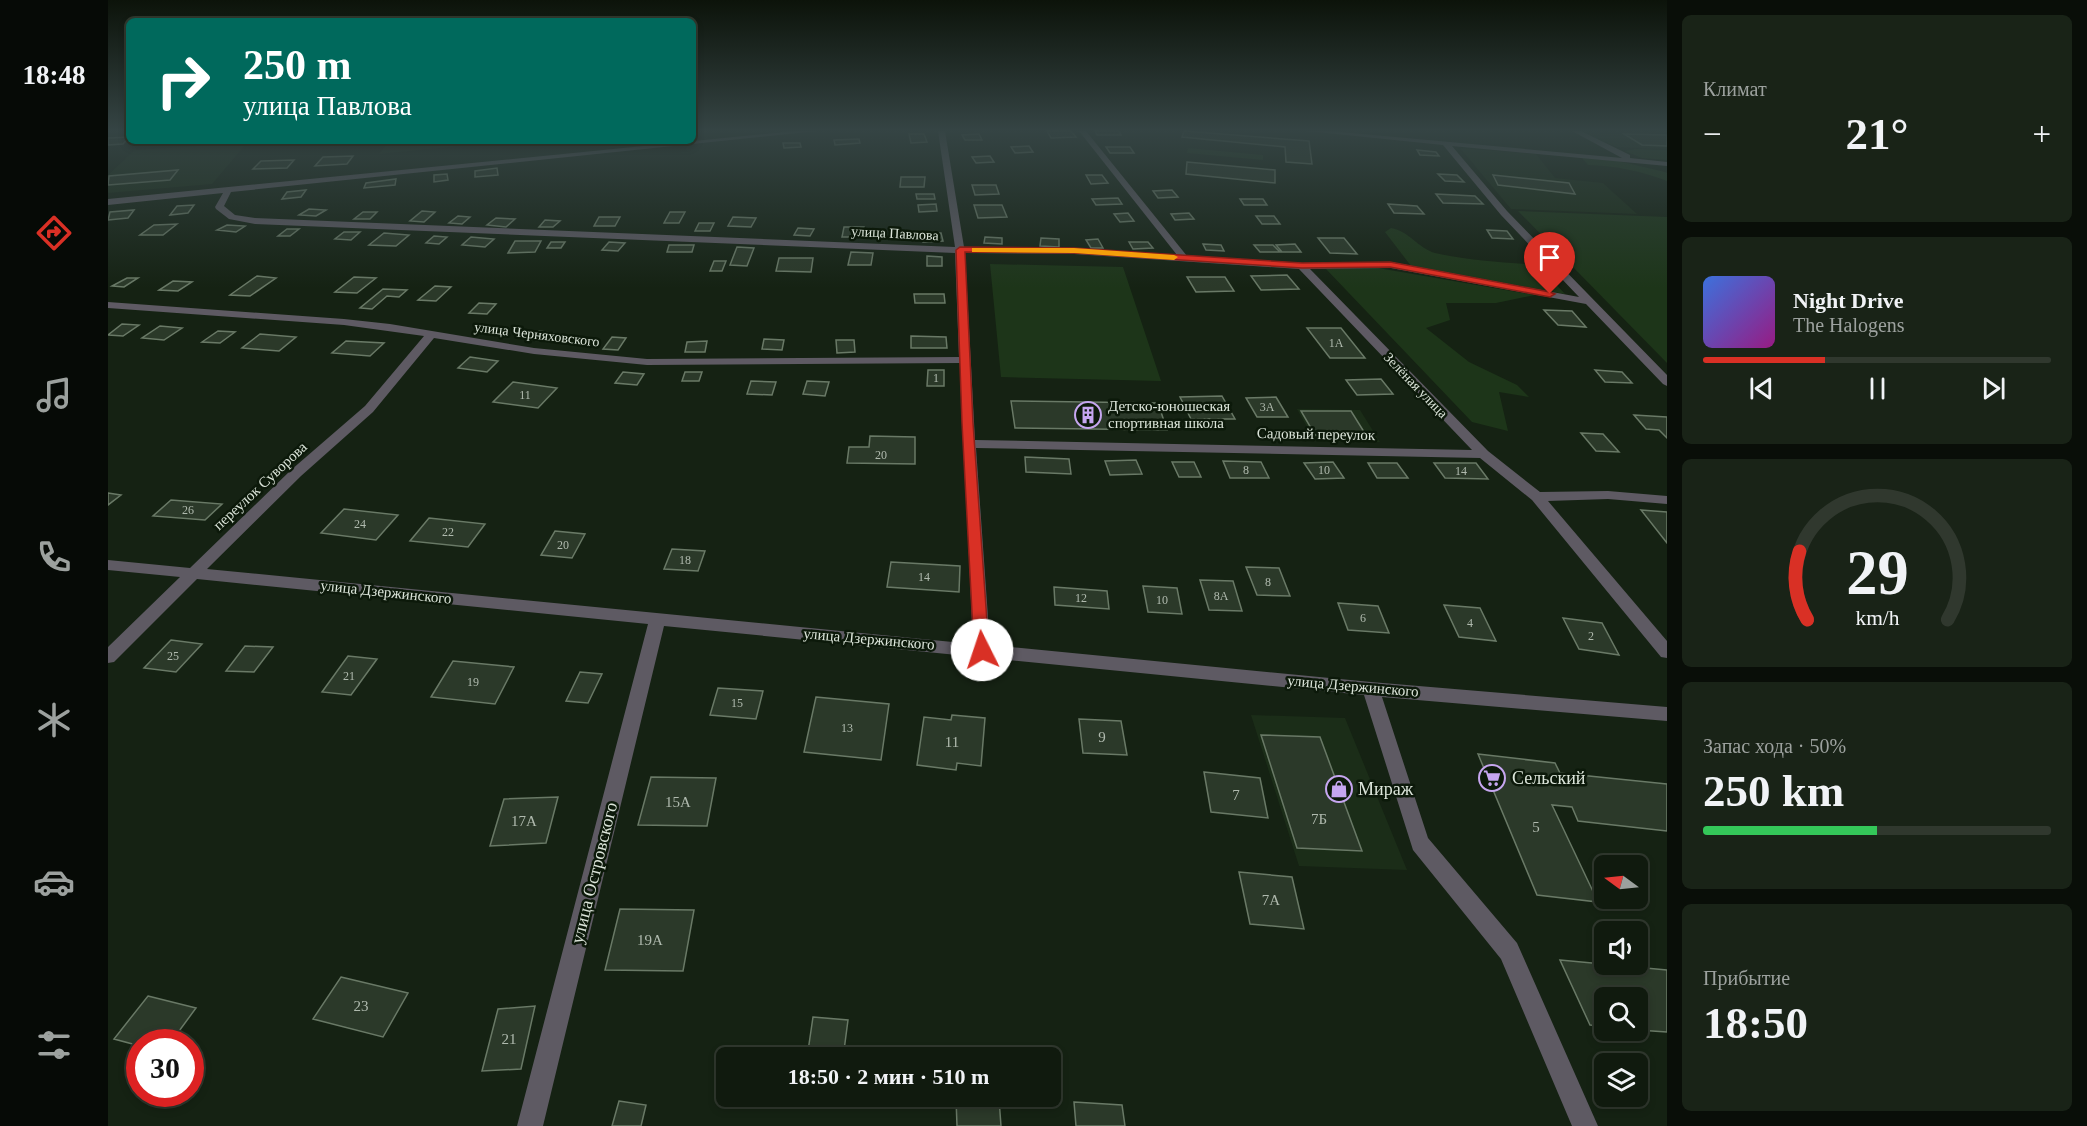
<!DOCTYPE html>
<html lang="ru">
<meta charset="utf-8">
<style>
:root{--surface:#101a0e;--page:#192317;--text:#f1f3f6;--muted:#9ca19e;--line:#30382e;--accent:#d93025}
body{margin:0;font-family:Georgia,serif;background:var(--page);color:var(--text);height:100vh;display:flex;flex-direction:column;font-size:22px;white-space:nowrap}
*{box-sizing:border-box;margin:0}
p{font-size:20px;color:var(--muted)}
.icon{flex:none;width:33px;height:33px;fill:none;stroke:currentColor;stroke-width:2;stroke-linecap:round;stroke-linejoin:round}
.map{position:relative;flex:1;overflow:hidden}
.sheet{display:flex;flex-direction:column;gap:15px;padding:15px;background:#090e08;width:420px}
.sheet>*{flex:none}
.banner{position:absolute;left:18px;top:18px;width:570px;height:126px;border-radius:9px;box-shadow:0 3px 9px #0003,0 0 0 2px var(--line);background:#00695c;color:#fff;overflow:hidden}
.needle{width:39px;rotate:285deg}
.controls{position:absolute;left:1486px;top:855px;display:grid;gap:12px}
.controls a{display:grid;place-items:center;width:54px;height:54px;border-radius:9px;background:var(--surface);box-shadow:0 3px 9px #0003,0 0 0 2px var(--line);font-size:30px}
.speed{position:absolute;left:18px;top:1029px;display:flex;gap:12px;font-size:30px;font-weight:700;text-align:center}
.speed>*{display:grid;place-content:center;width:78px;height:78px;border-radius:50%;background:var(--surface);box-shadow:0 3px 9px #0003,0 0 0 2px var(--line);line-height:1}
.speed .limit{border:9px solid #d22;background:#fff;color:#111}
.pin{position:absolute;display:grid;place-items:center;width:51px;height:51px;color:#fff;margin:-62px -26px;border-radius:50% 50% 50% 0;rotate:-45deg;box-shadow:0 0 6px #0007}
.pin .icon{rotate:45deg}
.me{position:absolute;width:66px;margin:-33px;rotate:356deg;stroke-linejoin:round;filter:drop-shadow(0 0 4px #0008)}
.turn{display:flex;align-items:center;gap:21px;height:126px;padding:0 18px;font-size:27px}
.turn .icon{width:78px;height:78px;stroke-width:2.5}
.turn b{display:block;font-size:42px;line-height:51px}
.big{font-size:45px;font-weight:700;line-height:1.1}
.sheet .widget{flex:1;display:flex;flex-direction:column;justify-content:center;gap:9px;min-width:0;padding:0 21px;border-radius:9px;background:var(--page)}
.sheet .dial{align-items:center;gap:0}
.dial svg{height:156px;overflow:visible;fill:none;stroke:var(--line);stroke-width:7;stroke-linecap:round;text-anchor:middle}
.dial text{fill:var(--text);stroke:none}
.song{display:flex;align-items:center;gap:18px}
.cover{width:72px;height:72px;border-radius:9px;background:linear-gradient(135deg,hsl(220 70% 55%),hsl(310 70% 35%))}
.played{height:6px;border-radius:3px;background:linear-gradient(90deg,var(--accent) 35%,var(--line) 35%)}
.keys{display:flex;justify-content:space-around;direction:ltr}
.heat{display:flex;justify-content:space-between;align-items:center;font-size:33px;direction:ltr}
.charge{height:9px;border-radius:4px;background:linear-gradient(90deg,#34c759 50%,var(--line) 0)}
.trip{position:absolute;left:608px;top:1047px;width:345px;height:60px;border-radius:9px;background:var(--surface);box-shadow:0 3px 9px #0003,0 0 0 2px var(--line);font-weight:700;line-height:60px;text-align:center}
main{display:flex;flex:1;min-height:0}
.menu{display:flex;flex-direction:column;width:108px;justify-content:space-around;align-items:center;background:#060a06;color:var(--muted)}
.menu .icon{width:42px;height:42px}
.menu .current{color:var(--accent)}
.menu b{font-size:27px;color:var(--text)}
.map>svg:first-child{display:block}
.built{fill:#1b2d18}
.green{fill:#1d3519}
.building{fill:#2b3929;stroke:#697966;stroke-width:1.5}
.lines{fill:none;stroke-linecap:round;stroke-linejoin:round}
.minor{fill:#5e5a63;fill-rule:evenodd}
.route{fill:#d93025;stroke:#8d1f18;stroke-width:1.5}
.slow{fill:#f59e0b}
.labels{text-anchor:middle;stroke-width:5;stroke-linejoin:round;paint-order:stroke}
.number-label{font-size:12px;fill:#b0baae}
.far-street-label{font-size:14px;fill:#dce5da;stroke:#0c190a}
.poi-label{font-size:15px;fill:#dce5da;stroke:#0c190a;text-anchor:start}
.street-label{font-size:15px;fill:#dce5da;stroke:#0c190a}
.near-number-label{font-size:15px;fill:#b0baae}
.near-poi-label{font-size:18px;fill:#dce5da;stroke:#0c190a;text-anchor:start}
.near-street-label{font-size:18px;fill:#dce5da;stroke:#0c190a}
</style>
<main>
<nav class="menu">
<b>18:48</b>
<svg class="icon current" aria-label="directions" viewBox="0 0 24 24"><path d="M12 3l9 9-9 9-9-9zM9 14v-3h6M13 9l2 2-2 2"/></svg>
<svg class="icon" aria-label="music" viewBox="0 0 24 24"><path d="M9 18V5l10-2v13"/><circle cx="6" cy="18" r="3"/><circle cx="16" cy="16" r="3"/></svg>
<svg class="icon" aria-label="phone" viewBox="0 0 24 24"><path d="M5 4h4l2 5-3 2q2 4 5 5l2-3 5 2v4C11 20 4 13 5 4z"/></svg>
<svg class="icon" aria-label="climate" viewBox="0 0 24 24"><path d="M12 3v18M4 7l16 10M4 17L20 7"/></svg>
<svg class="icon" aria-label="car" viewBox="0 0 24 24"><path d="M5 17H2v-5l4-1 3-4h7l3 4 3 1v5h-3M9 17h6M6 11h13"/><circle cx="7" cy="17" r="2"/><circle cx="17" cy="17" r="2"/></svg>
<svg class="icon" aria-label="filters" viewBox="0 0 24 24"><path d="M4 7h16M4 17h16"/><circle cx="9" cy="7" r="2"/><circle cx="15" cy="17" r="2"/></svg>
</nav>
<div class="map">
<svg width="1559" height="1126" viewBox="0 0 1559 1126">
<rect width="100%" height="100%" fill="#152213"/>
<path class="built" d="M1477,133L1559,135V149L1508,147Z
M281,141H401L271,154Z
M139,143L104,184L0,193V175L27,150Z
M1352,148L1428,154L1447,178L1495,183L1529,214L1403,209Z
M1189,409L1252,410L1272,442L1207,441Z
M1143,715L1237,718L1299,870L1191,866Z"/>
<path class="green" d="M1080,148L1155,155V160L1079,153Z
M1527,149L1559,150V160L1534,158L1517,151Z
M1474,158L1510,161L1557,172L1559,173V181C1533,171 1508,166 1480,165Z
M1410,211L1559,217V363Z
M1283,228C1301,231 1310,248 1327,253C1361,261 1396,262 1430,265L1457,294L1303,266L1277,232Z
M882,264L1015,267L1053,381L893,377Z
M1270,268L1427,295L1388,303H1338L1342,320L1318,328L1361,362L1409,385L1421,397L1391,392L1400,431L1364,422L1218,269Z"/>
<path class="building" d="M939,131H963L968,137L943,138Z
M987,131H1011L1013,135H989Z
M1076,131L1201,141L1204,164L1178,162L1177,147L1074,137Z
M801,134H816L819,142L803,143Z
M871,134L874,140H857L854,135Z
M1516,134L1559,135V146L1534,145Z
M21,137L15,144L0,145V138Z
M751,139L752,143L727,145L726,140Z
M675,143H692L693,147L676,148Z
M921,146L925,152L907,153L903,147Z
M998,147H1022L1026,153H1002Z
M1309,150L1328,152L1331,156L1312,155Z
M245,156L239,164L207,166L215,157Z
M882,156L886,162L868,163L864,157Z
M186,160L179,168L145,169L153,161Z
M1079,162L1167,170V183L1078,174Z
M389,168L390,175L367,177V171Z
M70,170L62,180L0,185L1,176Z
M339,174L340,180L326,182V175Z
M1330,174L1349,175L1356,182L1337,181Z
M978,175H994L1000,183L983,184Z
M1385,175L1461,183L1467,194L1390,185Z
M793,177H817L816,187H792Z
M288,179L287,185L256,188L258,183Z
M864,185H888L891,194L867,195Z
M198,190L193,197L174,199L179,192Z
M1064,190L1070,197L1050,198L1045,191Z
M808,194H826L827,199H809Z
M1328,194L1367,196L1375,204L1335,203Z
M1010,198L1014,204L988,205L984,199Z
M1132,199H1155L1159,205H1136Z
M828,204L829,211L811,212L810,205Z
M1280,204L1309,206L1316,214L1286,213Z
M86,205L80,213L62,215L69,206Z
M866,205H894L899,217L870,218Z
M201,209L218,210L208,216L191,215Z
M26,210L20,218L0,220L2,212Z
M314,211L327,212L316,222L302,221Z
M255,212H269L262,219H246Z
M562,212H577L571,223H556Z
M1020,213L1026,221L1012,222L1006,214Z
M1081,213L1086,219L1067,220L1063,214Z
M350,216L362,217L354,224L341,223Z
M1148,216H1166L1172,224H1154Z
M491,217H512L507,226H486Z
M625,217L648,218L643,227L620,226Z
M388,218L407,219L398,227L379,225Z
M437,220L452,221L445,227H431Z
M591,223H606L602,231H587Z
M69,224L55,235H32L46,225Z
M119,225L137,226L128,232L109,230Z
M736,227H756L755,237H734Z
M690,228L706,229L702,236L686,235Z
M179,229H191L182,236H170Z
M1379,230L1399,231L1405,239L1384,238Z
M236,232H252L243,240L227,239Z
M276,233L301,235L288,246L261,245Z
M813,233H833L835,241L815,242Z
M326,236L339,237L331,244L318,243Z
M363,237L386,239L377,247L354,245Z
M877,237L894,238V244L876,243Z
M933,238L951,239V247L932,246Z
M1210,238H1236L1249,254L1222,253Z
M990,239L995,248H983L978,240Z
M407,241H433L427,252L400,253Z
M443,242H457L453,248H439Z
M501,242L517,243L510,251L494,250Z
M1021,242H1040L1045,248L1025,249Z
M1095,244L1113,245L1116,251L1098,250Z
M1187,244L1193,252H1174L1168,245Z
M561,245H586L584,252H559Z
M1146,245H1165L1172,252H1152Z
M629,247L646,248L639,266L622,265Z
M743,252L765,253L763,265H740Z
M819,256L834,257V266H819Z
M671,258H705L703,272L668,271Z
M606,261H618L614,271H602Z
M1179,275L1191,289L1153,290L1143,276Z
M149,276L168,278L142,296L122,295Z
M246,277L268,278L249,293L227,292Z
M1079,277H1117L1126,291L1088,292Z
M19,278H30L16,287L4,286Z
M65,281L84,282L70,291L51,290Z
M327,286L343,287L328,301L310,300Z
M275,289L299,290L291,297L279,296L264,309L252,308Z
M806,294H836L837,303H807Z
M371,303L388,304L379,314L361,313Z
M1436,310L1464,311L1478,327L1450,325Z
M14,324L31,325L15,336L0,335Z
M52,326L74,328L56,340L34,338Z
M1199,328H1233L1257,358H1222Z
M110,331L127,332L112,343L94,342Z
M431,331L451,334L443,342L423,340Z
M152,334L188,337L171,351L134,348Z
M803,336L838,337L839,348H803Z
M504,337L518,338L510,350L495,349Z
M656,339L676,340L674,350L654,349Z
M728,340H746L747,352L729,353Z
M238,341L276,343L262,356L224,353Z
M599,341L597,352H577L579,342Z
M362,357L390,361L379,372L350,368Z
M820,370H836V386H819Z
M1487,370L1514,372L1524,383L1497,382Z
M515,372L536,374L529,385L507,383Z
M577,372H594L591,381H574Z
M1273,379L1285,394L1249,395L1238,380Z
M643,381L668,382L664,395L639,394Z
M699,381L721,382L717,396L695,394Z
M405,382L449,388L430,408L385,402Z
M1114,396L1127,419H1083L1072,397Z
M1168,397L1180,417H1149L1138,398Z
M903,401L1050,403L1059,430L907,428Z
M1193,411H1243L1258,435H1207Z
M1526,415L1559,417V438L1551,430L1538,429Z
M1473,433L1495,434L1511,452L1488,451Z
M762,436L807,437V464L739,463L741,447H761Z
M917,457L961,459L963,474L918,472Z
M1028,460L1034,474L1002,475L997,461Z
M1115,461L1153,462L1161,478H1122Z
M1064,462H1086L1093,477H1071Z
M1225,462L1236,478L1207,479L1196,463Z
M1260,463H1289L1300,478H1269Z
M1326,463H1368L1380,479L1337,478Z
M0,493L13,495L0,505Z
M63,500L114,504L97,520L45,516Z
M236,509L290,515L268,540L213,533Z
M1533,510L1559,512V543Z
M321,518L377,524L360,547L302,541Z
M447,531L477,534L464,558L433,555Z
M564,549L597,551L590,571L556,569Z
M783,562L852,566L851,592L779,587Z
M1138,567L1171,568L1182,596L1149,595Z
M1092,580L1125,581L1134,611L1101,610Z
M1035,586L1069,588L1074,614L1040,612Z
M946,587L999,591L1001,609L947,605Z
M1230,603L1270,606L1281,633L1240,630Z
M1336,605L1372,608L1388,641L1351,637Z
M1455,618L1494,623L1511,655L1471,649Z
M63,640L94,644L68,672L36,668Z
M137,646L165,647L146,672L118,671Z
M240,656L269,659L243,695L214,692Z
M345,661L406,667L387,704L323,697Z
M472,672L494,674L480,703L458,701Z
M610,688L655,691L648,719L602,715Z
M708,697L781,704L773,760L696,752Z
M844,715L877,718L873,766L849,763L848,770L809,765L816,717L843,720Z
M971,719L1013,721L1019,755L975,753Z
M1153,735L1212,737L1254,851L1189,848Z
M1370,754L1447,763L1452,773L1559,784V831L1470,821L1464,807L1444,805L1490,902L1429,895Z
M1096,772L1152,778L1160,818L1103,812Z
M543,777L608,778L599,826L530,825Z
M450,797L438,843L382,846L396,799Z
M1131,872L1184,877L1196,929L1142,924Z
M512,909L586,910L575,971L497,970Z
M1452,960L1559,970V1032L1530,1030V998H1497V1026L1482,1025Z
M233,977L300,993L275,1037L205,1019Z
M40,996L88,1008L63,1042H32V1046L6,1039Z
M427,1006L413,1069L374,1071L390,1009Z
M705,1017L740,1020L735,1058H699Z
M848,1098L891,1099L893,1126H849Z
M511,1101L538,1105L533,1126H504Z
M966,1102L1014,1105L1017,1126H968Z"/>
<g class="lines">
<path class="minor" d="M687,131H709L123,192L116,206L127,215L147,218L847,247L830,131H837L856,247L966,248L1069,255L971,131H978L1079,256L1194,263L1283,262L1471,297L1393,215L1335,145L1199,131H1222L1514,158L1464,131H1473L1522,155V158L1559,162V166L1344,146L1399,211L1559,375V386L1555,384L1478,304L1283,268L1202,269L1380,451L1432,492L1500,491L1559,496V504L1500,499L1440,501L1559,641V658L1553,657L1424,500L1372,458L868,448L882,645L1263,682L1559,707V721L1274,697L1320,838L1409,943L1490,1126H1464L1393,959L1305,850L1256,695L556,626L435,1126H409L540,624L89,579L6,662L0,663V647L72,577L0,570V560L82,568L183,470L257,406L316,336L236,325L0,308V302L236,319L282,324L426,348L539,359L851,357L847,253L147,224L121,219L108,209L107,207L115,193L0,205V199ZM857,253L966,254L1191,269L1364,450L867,440ZM326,338L426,354L539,365L852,363L865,644L99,569L193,476L265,412Z"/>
</g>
<linearGradient id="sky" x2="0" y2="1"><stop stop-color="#0c130a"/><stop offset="0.45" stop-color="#354444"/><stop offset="1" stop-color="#354444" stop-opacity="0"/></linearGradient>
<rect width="1559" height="288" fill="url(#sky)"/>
<path class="route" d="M852,247L966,248L1194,263L1282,262L1442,292L1447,294L1442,297L1282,267L1194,268L966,253L857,252L865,423L881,650L879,654H869L866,650L854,423L848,250Z"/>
<path class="slow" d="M864,248H966L1066,255L1070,257L1066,260L966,253L867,252H864Z"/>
<defs>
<symbol id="building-ring" viewBox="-11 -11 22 22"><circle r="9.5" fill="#0c190a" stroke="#c6a6f0" stroke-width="1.5"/><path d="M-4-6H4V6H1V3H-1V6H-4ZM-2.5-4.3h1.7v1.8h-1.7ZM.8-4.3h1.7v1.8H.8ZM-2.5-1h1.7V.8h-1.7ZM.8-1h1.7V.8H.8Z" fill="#c6a6f0"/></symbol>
<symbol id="supermarket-ring" viewBox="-11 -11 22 22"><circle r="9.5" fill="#0c190a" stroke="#c6a6f0" stroke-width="1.5"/><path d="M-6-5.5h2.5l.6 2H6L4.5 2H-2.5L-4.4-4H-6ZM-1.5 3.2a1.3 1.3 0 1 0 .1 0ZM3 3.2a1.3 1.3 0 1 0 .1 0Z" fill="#c6a6f0"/></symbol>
<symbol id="shop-ring" viewBox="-11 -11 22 22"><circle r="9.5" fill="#0c190a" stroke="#c6a6f0" stroke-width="1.5"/><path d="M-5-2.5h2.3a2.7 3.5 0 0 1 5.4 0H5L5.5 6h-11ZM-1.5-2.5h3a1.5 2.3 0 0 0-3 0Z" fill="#c6a6f0"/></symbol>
</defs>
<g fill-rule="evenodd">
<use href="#building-ring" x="965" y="400" width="30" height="30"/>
<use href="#supermarket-ring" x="1369" y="763" width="30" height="30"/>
<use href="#shop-ring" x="1216" y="774" width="30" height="30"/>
</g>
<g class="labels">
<g class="number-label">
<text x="1228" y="347">1А</text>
<text x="828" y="382">1</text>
<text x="417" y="399">11</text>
<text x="1159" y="411">3А</text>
<text x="773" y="459">20</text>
<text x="1138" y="474">8</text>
<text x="1216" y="474">10</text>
<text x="1353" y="475">14</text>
<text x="80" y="514">26</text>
<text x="252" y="528">24</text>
<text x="340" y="536">22</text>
<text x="455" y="549">20</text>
<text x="577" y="564">18</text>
<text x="816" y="581">14</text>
<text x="1160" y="586">8</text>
<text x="1113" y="600">8А</text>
<text x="973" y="602">12</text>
<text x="1054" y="604">10</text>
<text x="1255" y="622">6</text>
<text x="1362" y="627">4</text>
<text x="1483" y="640">2</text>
<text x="65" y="660">25</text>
<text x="241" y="680">21</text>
<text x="365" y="686">19</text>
<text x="629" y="707">15</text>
<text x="739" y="732">13</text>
</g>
<g class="far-street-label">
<text transform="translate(787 233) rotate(3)" y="5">улица Павлова</text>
<text transform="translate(429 334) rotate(7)" y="5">улица Черняховского</text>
<text transform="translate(1308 385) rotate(46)" y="5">Зелёная улица</text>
</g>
<g class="poi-label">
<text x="1000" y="411">Детско-юношеская<tspan x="1000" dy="17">спортивная школа</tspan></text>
</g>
<g class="street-label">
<text transform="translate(1208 434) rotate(1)" y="5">Садовый переулок</text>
<text transform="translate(152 486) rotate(-43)" y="5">переулок Суворова</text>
<text transform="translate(278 592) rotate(6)" y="5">улица Дзержинского</text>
<text transform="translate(761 639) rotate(5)" y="5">улица Дзержинского</text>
<text transform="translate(1245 686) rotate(5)" y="5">улица Дзержинского</text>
</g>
<g class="near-number-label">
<text x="994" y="742">9</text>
<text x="844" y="747">11</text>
<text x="1128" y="800">7</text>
<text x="570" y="807">15А</text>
<text x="1211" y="824">7Б</text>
<text x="416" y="826">17А</text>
<text x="1428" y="832">5</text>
<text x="1163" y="905">7А</text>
<text x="542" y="945">19А</text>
<text x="253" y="1011">23</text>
<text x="401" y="1044">21</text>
</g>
<g class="near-poi-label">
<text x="1404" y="784">Сельский</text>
<text x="1250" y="795">Мираж</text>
</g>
<g class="near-street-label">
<text transform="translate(486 873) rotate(-76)" y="6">улица Островского</text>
</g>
</g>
</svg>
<div class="controls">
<a><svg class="needle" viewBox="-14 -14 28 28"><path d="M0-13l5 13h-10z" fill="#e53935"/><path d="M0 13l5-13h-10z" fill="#9ca19e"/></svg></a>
<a><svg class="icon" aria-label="sound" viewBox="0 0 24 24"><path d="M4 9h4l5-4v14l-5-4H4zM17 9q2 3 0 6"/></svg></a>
<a><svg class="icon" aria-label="search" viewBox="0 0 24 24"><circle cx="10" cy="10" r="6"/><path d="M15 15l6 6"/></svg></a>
<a><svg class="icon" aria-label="layers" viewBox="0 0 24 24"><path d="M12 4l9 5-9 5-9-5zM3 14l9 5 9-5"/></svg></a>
</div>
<div class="speed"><div class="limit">30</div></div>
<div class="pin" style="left:1442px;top:294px;background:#d93025"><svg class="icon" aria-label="arrive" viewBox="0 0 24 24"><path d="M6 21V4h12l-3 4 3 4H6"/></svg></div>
<svg class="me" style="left:874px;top:650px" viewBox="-20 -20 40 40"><circle r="19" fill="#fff"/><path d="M0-13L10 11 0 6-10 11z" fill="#d93025"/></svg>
<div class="trip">18:50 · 2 мин · 510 m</div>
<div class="banner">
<div class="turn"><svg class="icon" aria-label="right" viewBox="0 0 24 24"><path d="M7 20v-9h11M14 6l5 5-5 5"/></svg><div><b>250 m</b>улица Павлова</div></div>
</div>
</div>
<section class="sheet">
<div class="widget"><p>Климат</p>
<div class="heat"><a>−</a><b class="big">21°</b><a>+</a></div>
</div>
<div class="widget">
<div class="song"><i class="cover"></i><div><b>Night Drive</b><p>The Halogens</p></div></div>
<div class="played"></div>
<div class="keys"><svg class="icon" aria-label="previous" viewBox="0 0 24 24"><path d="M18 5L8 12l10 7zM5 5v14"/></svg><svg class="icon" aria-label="pause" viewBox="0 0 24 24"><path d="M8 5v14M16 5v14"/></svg><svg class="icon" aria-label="next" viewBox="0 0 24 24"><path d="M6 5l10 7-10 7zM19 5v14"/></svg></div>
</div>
<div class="widget dial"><svg viewBox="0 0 100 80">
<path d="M14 69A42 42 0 1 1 86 69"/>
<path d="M14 69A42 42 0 0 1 10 34" stroke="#d93025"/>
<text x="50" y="56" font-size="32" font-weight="700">29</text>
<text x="50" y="72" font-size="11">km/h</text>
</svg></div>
<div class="widget"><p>Запас хода · 50%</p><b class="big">250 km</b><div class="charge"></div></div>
<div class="widget"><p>Прибытие</p><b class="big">18:50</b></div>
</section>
</main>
